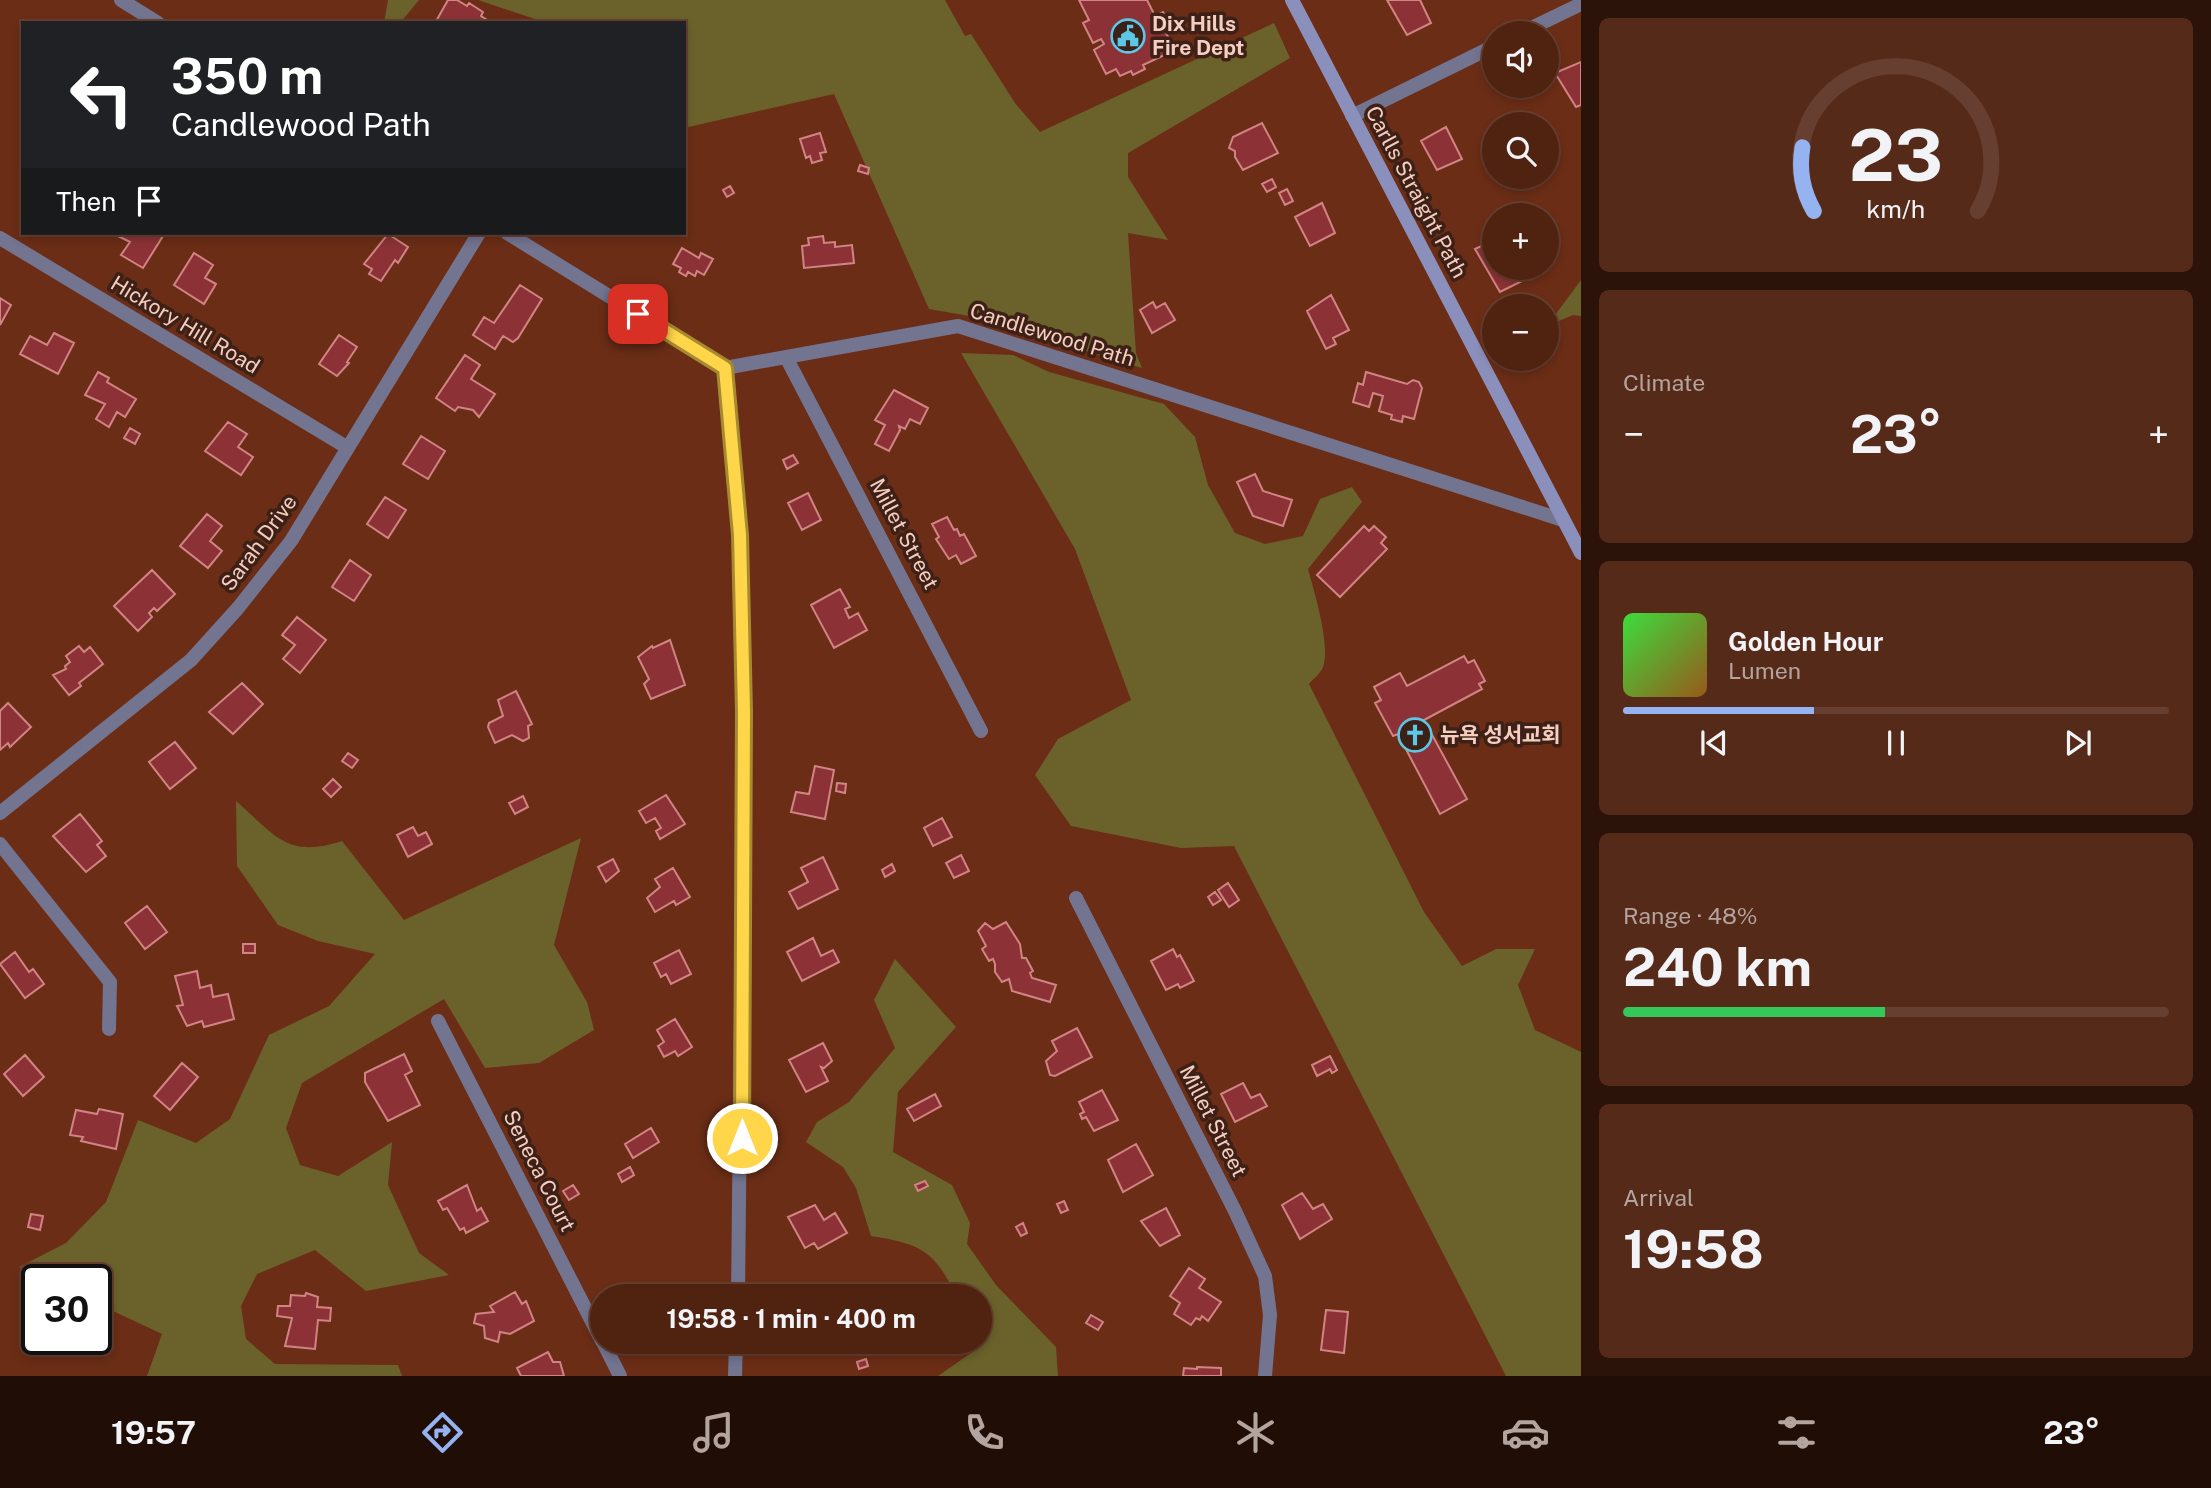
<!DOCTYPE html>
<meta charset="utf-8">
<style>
:root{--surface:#502210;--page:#562a19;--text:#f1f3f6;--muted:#b4a49f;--line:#673f30;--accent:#95b2f1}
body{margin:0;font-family:"Public Sans","Noto Sans KR",sans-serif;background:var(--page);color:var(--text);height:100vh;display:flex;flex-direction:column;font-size:26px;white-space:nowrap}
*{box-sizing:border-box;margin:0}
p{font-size:23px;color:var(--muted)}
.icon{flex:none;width:38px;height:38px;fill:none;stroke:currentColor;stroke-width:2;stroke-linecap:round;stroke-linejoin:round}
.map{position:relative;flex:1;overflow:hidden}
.details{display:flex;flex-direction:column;gap:18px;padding:18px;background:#2c1309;width:630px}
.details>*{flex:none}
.guide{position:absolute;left:21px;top:21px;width:665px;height:214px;border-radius:0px;box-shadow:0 4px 10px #0003,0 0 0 2px var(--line);background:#202124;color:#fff;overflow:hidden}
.fabs{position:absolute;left:1482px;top:21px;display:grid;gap:14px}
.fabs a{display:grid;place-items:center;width:77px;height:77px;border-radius:50%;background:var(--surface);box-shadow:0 4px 10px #0003,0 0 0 2px var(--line);font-size:35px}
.speed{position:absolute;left:21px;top:1264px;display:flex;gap:14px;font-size:35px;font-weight:700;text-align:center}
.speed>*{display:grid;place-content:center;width:91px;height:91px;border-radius:50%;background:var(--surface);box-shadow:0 4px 10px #0003,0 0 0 2px var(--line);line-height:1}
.speed .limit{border:4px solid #111;border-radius:10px;background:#fff;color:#111}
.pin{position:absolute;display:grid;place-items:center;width:60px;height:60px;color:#fff;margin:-30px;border-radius:14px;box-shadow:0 4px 10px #0006}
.me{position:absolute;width:77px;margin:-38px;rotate:0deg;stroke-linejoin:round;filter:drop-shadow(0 0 5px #0008)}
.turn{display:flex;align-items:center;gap:24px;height:147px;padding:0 35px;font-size:32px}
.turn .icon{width:91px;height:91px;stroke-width:2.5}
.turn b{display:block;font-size:49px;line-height:60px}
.then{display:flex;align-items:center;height:66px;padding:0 35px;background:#0003;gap:14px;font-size:26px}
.big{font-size:52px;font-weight:700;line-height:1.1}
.details .widget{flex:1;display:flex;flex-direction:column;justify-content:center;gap:10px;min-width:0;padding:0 24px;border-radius:10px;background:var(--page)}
.details .dial{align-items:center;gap:0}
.dial svg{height:182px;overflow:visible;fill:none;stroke:var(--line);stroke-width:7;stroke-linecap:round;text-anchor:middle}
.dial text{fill:var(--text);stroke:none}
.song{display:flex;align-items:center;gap:21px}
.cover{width:84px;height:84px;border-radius:10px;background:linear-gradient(135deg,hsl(120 70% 55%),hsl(30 70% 35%))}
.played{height:7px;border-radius:4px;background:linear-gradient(90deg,var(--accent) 35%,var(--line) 35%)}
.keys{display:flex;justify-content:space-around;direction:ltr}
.heat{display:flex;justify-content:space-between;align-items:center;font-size:38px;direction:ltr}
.charge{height:10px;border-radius:5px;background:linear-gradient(90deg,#34c759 48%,var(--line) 0)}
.trip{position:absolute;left:590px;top:1284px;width:402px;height:70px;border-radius:35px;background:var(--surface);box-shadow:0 4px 10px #0003,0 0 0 2px var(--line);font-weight:700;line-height:70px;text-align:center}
.menu{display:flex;height:112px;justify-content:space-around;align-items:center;background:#200e06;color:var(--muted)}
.menu .icon{width:49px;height:49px}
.menu .current{color:var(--accent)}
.menu b{font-size:32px;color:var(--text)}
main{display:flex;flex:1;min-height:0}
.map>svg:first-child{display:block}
.green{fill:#6a622a}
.building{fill:#8c3237;stroke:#d18484;stroke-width:2}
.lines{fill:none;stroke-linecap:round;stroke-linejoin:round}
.street{stroke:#727490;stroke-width:14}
.secondary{stroke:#8b8fbb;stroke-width:14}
.route-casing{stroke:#a68a30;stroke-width:18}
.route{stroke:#ffd54a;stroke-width:12}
.labels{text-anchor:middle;stroke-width:7;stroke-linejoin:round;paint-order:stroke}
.poi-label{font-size:21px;font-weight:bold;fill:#f5cec1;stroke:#3d2016;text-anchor:start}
.street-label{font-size:21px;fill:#f5cec1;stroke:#3d2016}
</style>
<main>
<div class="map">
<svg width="1581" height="1376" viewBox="0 0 1581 1376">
<rect width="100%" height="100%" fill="#6b2d16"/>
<path class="green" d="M388,0H419L400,23H384Z
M478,0H945L965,36L971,34L1015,103L1040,132L1274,23L1290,58L1128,153V177L1168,240L1128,233L1136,353L1142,368L975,317L929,309L834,94L684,128V23H547Z
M1581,280V316L1573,315L1547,326Z
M961,353L1013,355L1049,372L1164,404L1195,437L1208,485L1235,533L1265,544L1303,536L1320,499L1352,487L1362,502L1308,569C1314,591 1331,646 1323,667C1321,673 1313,679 1309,684L1424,912L1462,966L1496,949H1535L1518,985L1535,1030L1581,1052V1376H1506L1234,846L1181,848L1071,826L1035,775L1058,739L1131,700L1075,549Z
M236,801C275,835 287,859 342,841L404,920L581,838L554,945L587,1002L594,1030L539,1063L485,1068L444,999L302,1083L286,1128L300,1165L338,1176L392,1142L388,1185L419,1253L449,1275L366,1291L315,1250L257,1274L241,1306L246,1339L275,1364L398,1365L402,1376H147L162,1334L96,1303V1279H44L19,1267L66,1243L106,1202L138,1120L196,1143L230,1119L269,1035L329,1006L375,954L318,941L278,925L237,866Z
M895,959L956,1027L898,1092L893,1152L952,1185L970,1223L967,1244L996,1285L1056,1347L1058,1376H938L981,1346L980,1297H957C934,1250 921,1244 871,1236L856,1188L843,1167L806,1142L817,1122L849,1102L895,1048L874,1000Z"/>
<path class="building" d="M448,0H457L467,6L469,3L483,12L481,16L492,23H435Z
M1079,0H1147L1155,16L1163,12L1172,30L1166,33L1175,50L1143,65L1145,69L1133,75L1131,71L1120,76L1116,69L1106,74L1094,50L1104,44L1101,39L1093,43L1083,23L1089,20Z
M1387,0H1420L1431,23L1407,35Z
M1581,62V105L1576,107L1555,73Z
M1262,123L1278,153L1243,170L1235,157V151L1229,148L1233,137Z
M1446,127L1462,159L1437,170L1421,141Z
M820,133L826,152L820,153L822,160L812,163L810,156L806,158L800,139Z
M860,165L869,168L868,174L858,171Z
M1272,179L1276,187L1267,192L1262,184Z
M730,186L734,193L727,197L723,190Z
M1287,189L1293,201L1285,205L1279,193Z
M1322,203L1335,233L1310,246L1295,217Z
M112,233H158L163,236L143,268L121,255L130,242Z
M388,234L408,247L398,263L395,260L381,281L369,274L372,269L364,264Z
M823,236L824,243L835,242V247L852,245L854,263L804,268L802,246L809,245L808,238Z
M1494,240V268H1518L1524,280L1500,292L1475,249Z
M682,248L699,258L701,253L713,259L704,275L697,271L695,276L688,272L686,276L679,272L681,268L673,264Z
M194,253L213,265L205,278L216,284L204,304L174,285Z
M520,285L542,299L518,338L513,342L503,336L495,349L473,335L484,317L494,323Z
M1331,295L1349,330L1333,338L1336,344L1326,349L1307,311Z
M0,298L11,305L0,325Z
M1153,302L1156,308L1165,303L1175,320L1152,333L1140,310Z
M54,333L74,343L58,374L20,354L30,336L47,345Z
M339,335L357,347L347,362L349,363L337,376L319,364Z
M465,355L480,365L471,379L495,394L479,417L473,410L458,407L455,411L436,398Z
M98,372L109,378L107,382L136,399L125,417L117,412L109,427L96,419L105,404L85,395Z
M1366,372L1407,384L1413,380L1419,382L1422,388L1414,419L1403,416L1402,422L1391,419L1392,415L1379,411L1383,396L1373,393L1369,407L1353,402L1358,383L1363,385Z
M894,390L928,408L920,424L910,419L905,429L899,426L900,430L889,451L875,444L885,425L875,420Z
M228,422L247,434L238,447L253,457L241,475L205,451Z
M130,428L140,434L135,444L124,438Z
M421,436L445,451L428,479L403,464Z
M793,455L798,463L787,469L783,460Z
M1255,474L1263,491L1292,500L1283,526L1253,516L1237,482Z
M808,493L821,520L802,530L788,503Z
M385,497L406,510L388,538L367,524Z
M207,514L222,526L210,541L222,551L208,568L180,546Z
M947,517L954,530L957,529L960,536L964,534L976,556L961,564L956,555L949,559L936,539L939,537L932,524Z
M1364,526L1369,531L1374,526L1386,537L1381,543L1387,549L1340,597L1317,575Z
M350,560L371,575L354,601L332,587Z
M152,570L175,594L157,611L154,608L149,613L152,617L138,631L114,606Z
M840,589L850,607L845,609L849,618L858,613L867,630L834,648L811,605Z
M297,617L326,640L300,673L283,659L295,645L282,635Z
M670,640L685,685L651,699L644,684L649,679L638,657L652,646L653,648Z
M79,646L84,652L90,647L103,664L79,683L81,686L69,695L53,675L66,669L65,666L70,662L66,656Z
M1464,656L1468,663L1474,660L1485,681L1479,684L1482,689L1424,720L1467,799L1440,814L1398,734L1393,736L1375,703L1381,700L1374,687L1400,673L1407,686Z
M242,683L263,704L233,734L209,712Z
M516,691L532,724L528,726L529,738L523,741L512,735L495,743L488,727L489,723L503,716L498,700Z
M8,703L31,727L10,747L8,743L0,750V711Z
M175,742L196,768L170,789L149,762Z
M348,753L358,760L352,768L342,761Z
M815,766L834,770L825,819L791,812L796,792L809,794Z
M333,779L341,787L331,797L323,789Z
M837,783L846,784L845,793L836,791Z
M666,795L685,824L660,839L656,831L661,828L655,818L646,823L639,811Z
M523,796L528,807L515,814L509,803Z
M80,814L102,841L97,845L106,856L86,872L53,836Z
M942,818L952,837L933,846L924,828Z
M413,827L418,836L426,832L432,844L408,857L397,835Z
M961,855L969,871L954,878L946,863Z
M823,857L838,889L798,909L789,892L808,882L801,868Z
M613,859L619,871L606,882L598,867Z
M892,864L895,871L885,877L882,870Z
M673,868L690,897L676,905L674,901L655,912L647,898L660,887L655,879Z
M1228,883L1239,900L1229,907L1218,890Z
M1215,892L1221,900L1213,905L1208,897Z
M147,906L167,932L145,949L125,923Z
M1006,922L1020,944L1022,958H1026L1033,971L1030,973L1032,978L1056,985L1050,1002L1012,991L1009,979L1002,982L995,972V964L993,959L989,961L982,949L986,946L978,931L985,923L993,929Z
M813,938L821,956L833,950L839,962L802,981L787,952Z
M243,944H255V953H243Z
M1173,949L1177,957L1180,955L1194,981L1180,988L1178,984L1166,990L1151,961Z
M679,950L691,974L671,984L666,974L661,977L654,963Z
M15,952L29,972L33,969L44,984L25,998L0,964Z
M197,971L200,988L211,985L213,997L228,994L234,1019L204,1027L202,1021L187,1026L177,1006L183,1005L175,976Z
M675,1019L692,1047L678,1056L675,1051L664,1057L658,1046L664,1042L657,1030Z
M1077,1028L1092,1057L1055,1076L1050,1075L1046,1061L1057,1051L1052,1041Z
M823,1043L832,1061L824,1068L821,1067L828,1081L806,1092L789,1060Z
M404,1054L412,1071L405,1075L420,1105L388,1121L365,1082V1073Z
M25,1055L44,1077L23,1096L4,1074Z
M1330,1056L1337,1070L1332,1073L1330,1069L1317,1076L1312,1065Z
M182,1063L198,1077L170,1110L154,1096Z
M1243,1083L1251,1098L1260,1094L1267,1106L1235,1122L1221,1094Z
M1102,1090L1118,1120L1094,1131L1086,1117L1082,1119L1080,1114L1084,1112L1079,1102Z
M935,1094L941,1106L914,1121L907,1109Z
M99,1109L123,1114L116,1149L81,1141L83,1137L70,1135L76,1110L97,1114Z
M651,1128L659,1142L633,1158L625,1144Z
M1136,1144L1153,1175L1123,1192L1108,1160Z
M630,1167L634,1175L622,1182L618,1174Z
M925,1181L928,1186L918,1191L915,1185Z
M467,1185L477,1211L481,1208L488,1221L466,1233L464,1228L460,1230L447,1208L443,1210L438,1201Z
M573,1185L579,1194L569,1200L563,1191Z
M1302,1193L1313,1209L1323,1204L1332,1219L1300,1239L1282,1205Z
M1064,1201L1068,1210L1061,1213L1057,1204Z
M815,1205L824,1220L835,1213L847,1233L818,1249L814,1243L805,1248L788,1217Z
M1166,1208L1180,1235L1160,1246L1141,1221Z
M31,1214L43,1216L40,1230L28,1227Z
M1023,1223L1027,1233L1021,1236L1016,1227Z
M1189,1268L1205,1279L1199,1288L1221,1302L1208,1321L1202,1316L1200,1320L1196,1318L1191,1325L1174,1314L1180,1303L1170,1296Z
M515,1292L522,1304L526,1301L534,1321L510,1334L500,1332L498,1342L485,1338L484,1326L474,1323L476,1314L494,1312L490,1306Z
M306,1293L318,1297L317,1307L331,1308L330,1321L318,1320L315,1349L285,1346L292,1318L277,1316L278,1306H290L291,1295L305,1296Z
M1326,1310L1348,1312L1344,1353L1321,1350Z
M1091,1315L1103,1322L1098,1330L1086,1323Z
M669,1342H689V1347H669Z
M794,1342H825L821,1344L822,1347L798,1354Z
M548,1352L553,1362H560L564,1376H521L517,1368Z
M866,1359L868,1366L859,1369L857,1362Z
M1197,1367L1221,1368V1376H1183L1184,1368L1197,1369Z"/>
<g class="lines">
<path class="street" d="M121,0L158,23
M1521,33L1581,4
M1352,116L1494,46
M507,233L725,368L958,326L1563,520
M0,238L348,448
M786,357L981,731
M725,368L740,535L744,712L738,1297
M0,813L191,660L238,608L291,541L479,233
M0,844L110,982L109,1029
M1076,898L1235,1211L1265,1276L1270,1315L1265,1376
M438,1021L602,1341
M603,1342L620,1376
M735,1376L736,1342"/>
<path class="secondary" d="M1292,0L1581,553"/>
</g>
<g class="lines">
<defs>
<path id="route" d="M638,314L725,368L740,535L744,712L742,1138"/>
</defs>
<use href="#route" class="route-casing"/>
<use href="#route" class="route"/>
</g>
<defs>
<symbol id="civic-ring" viewBox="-11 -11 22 22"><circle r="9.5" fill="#3d2016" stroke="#5cc7e7" stroke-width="1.5"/><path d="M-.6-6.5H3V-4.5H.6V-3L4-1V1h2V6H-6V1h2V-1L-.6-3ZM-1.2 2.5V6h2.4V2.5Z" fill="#5cc7e7"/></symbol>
<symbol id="church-ring" viewBox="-11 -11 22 22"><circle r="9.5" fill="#3d2016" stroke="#5cc7e7" stroke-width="1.5"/><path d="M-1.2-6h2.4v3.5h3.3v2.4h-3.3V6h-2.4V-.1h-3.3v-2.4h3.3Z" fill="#5cc7e7"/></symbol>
</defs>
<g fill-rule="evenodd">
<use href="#civic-ring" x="1109" y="17" width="38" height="38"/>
<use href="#church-ring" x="1396" y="716" width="38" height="38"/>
</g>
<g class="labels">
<g class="poi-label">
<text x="1152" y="31">Dix Hills<tspan x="1152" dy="24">Fire Dept</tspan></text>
<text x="1440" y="742">뉴욕 성서교회</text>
</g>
<g class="street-label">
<text transform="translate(1416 192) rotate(62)" y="7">Carlls Straight Path</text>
<text transform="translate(185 325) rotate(31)" y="7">Hickory Hill Road</text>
<text transform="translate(1052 335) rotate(17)" y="7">Candlewood Path</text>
<text transform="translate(904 534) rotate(62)" y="7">Millet Street</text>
<text transform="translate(259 543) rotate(-54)" y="7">Sarah Drive</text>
<text transform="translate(1213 1121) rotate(63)" y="7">Millet Street</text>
<text transform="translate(539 1171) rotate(63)" y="7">Seneca Court</text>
</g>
</g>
</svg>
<div class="fabs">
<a><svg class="icon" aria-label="sound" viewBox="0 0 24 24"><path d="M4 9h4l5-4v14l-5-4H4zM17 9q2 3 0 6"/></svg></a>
<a><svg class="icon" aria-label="search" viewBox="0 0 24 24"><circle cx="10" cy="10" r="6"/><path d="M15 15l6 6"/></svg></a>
<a>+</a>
<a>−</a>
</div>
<div class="speed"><div class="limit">30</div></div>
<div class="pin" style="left:638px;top:314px;background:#d93025"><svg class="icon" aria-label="arrive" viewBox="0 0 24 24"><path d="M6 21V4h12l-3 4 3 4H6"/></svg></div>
<svg class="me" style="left:742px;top:1138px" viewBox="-20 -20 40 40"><circle r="17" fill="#ffd54a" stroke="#fff" stroke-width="3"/><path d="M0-11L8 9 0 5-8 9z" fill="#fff"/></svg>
<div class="trip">19:58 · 1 min · 400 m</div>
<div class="guide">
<div class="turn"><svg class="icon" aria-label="left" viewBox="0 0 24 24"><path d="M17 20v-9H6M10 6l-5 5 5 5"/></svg><div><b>350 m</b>Candlewood Path</div></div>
<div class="then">Then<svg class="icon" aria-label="arrive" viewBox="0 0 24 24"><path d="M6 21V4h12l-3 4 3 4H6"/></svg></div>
</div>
</div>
<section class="details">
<div class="widget dial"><svg viewBox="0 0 100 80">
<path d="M14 69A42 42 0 1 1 86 69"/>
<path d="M14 69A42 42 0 0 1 9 41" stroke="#95b2f1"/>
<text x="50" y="56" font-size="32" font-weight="700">23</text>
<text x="50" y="72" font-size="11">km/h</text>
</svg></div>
<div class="widget"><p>Climate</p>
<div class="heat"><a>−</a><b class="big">23°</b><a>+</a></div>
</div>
<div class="widget">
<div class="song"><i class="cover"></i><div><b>Golden Hour</b><p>Lumen</p></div></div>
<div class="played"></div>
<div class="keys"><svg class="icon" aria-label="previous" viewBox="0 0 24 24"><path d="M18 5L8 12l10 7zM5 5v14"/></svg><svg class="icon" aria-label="pause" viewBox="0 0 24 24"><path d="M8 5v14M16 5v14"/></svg><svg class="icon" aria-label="next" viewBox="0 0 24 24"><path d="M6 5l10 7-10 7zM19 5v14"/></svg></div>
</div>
<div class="widget"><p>Range · 48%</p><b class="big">240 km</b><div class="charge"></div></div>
<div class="widget"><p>Arrival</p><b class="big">19:58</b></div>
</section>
</main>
<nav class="menu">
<b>19:57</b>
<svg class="icon current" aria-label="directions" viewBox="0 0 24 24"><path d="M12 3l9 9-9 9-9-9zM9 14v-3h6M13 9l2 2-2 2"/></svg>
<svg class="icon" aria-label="music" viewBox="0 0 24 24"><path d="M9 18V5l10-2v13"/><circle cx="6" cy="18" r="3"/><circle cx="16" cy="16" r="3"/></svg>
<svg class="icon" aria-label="phone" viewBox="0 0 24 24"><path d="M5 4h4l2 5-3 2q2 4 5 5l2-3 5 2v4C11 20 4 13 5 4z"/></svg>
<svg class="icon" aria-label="climate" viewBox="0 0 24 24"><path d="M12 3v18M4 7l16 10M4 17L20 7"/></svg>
<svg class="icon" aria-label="car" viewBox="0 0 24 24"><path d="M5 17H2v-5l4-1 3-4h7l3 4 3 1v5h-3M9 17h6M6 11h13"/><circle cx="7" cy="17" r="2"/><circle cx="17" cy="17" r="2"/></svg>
<svg class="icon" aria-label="filters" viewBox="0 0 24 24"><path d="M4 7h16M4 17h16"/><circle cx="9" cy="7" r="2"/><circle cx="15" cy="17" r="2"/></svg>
<b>23°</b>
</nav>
